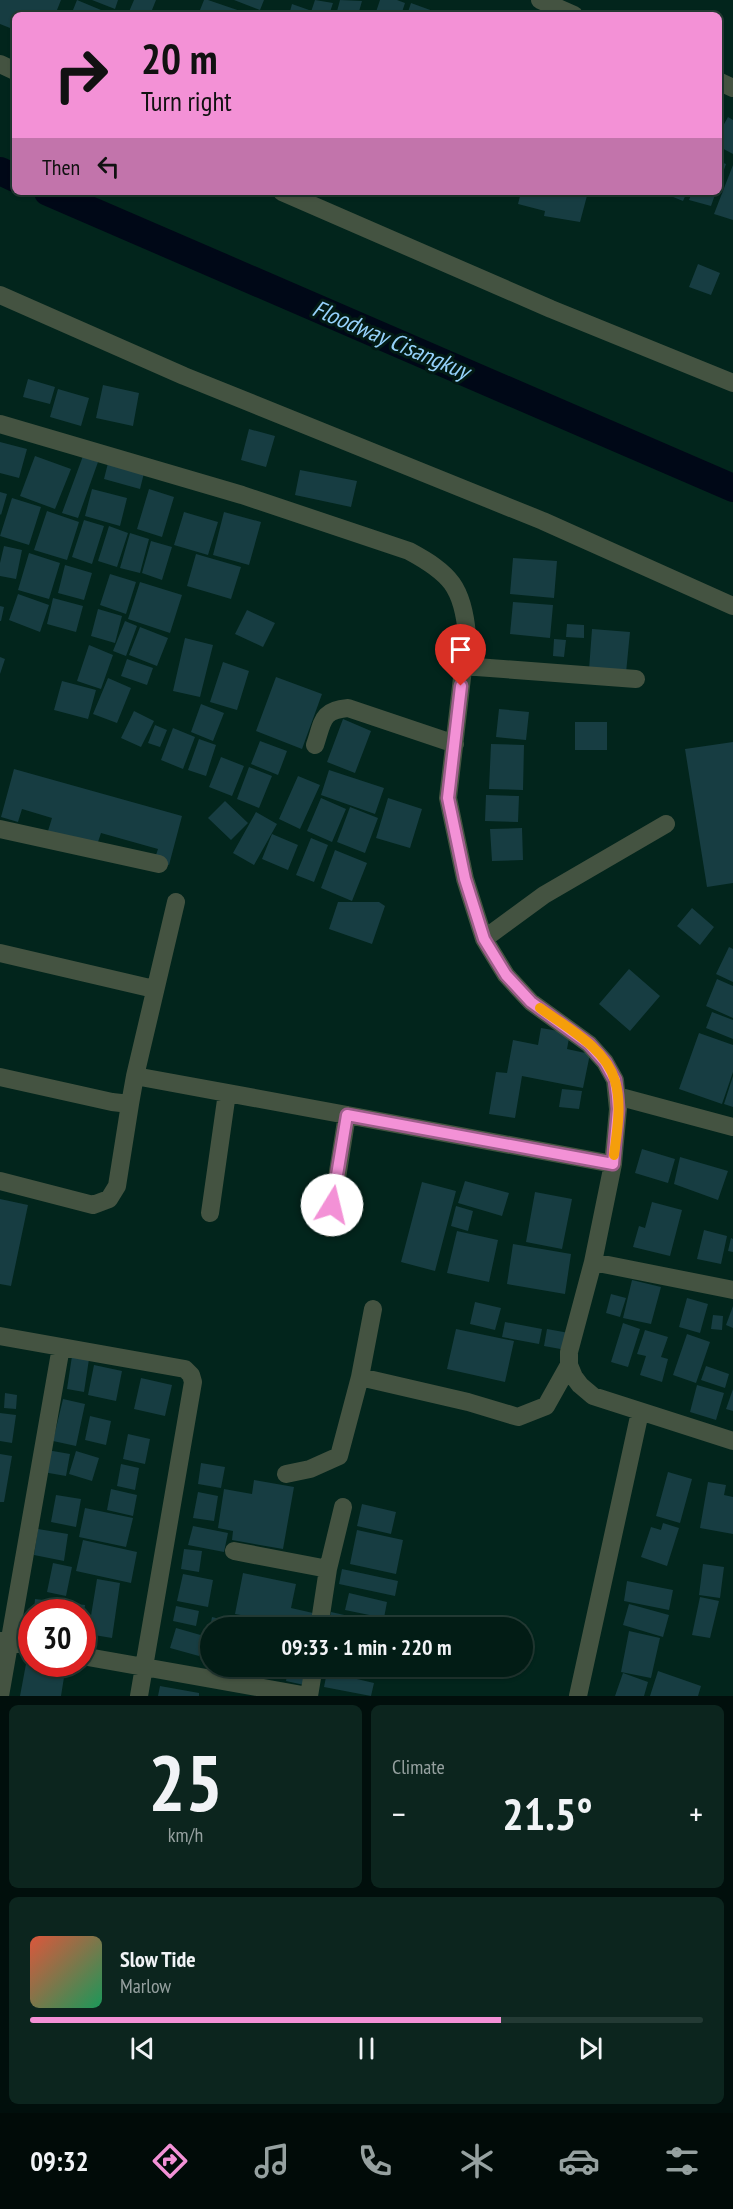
<!DOCTYPE html>
<meta charset="utf-8">
<style>
:root{--surface:#021c15;--page:#0c251e;--text:#f1f3f6;--muted:#96a1a0;--line:#233a34;--accent:#f391d6}
body{margin:0;font-family:"PT Sans Narrow",sans-serif;background:var(--page);color:var(--text);height:100vh;display:flex;flex-direction:column;font-size:22px;white-space:nowrap}
*{box-sizing:border-box;margin:0}
p{font-size:20px;color:var(--muted)}
.icon{flex:none;width:33px;height:33px;fill:none;stroke:currentColor;stroke-width:2;stroke-linecap:round;stroke-linejoin:round}
.map{position:relative;height:1696px;overflow:hidden}
.side{display:flex;flex-direction:column;gap:9px;padding:9px;background:#010f0c;flex:1}
.side>*{flex:none}
.guide{position:absolute;left:12px;top:12px;width:710px;height:183px;border-radius:9px;box-shadow:0 2px 4px #0004,0 0 0 2px var(--line);background:#f391d6;color:#111;overflow:hidden}
.speed{position:absolute;left:18px;top:1599px;display:flex;gap:12px;font-size:30px;font-weight:700;text-align:center}
.speed>*{display:grid;place-content:center;width:78px;height:78px;border-radius:50%;background:var(--surface);box-shadow:0 2px 4px #0004,0 0 0 2px var(--line);line-height:1}
.speed .limit{border:9px solid #d22;background:#fff;color:#111}
.pin{position:absolute;display:grid;place-items:center;width:51px;height:51px;color:#fff;margin:-62px -26px;border-radius:50% 50% 50% 0;rotate:-45deg;box-shadow:0 0 6px #0007}
.pin .icon{rotate:45deg}
.me{position:absolute;width:66px;margin:-33px;rotate:9deg;stroke-linejoin:round;filter:drop-shadow(0 0 4px #0008)}
.turn{display:flex;align-items:center;gap:21px;height:126px;padding:0 30px;font-size:27px}
.turn .icon{width:78px;height:78px;stroke-width:2.5}
.turn b{display:block;font-size:42px;line-height:51px}
.then{display:flex;align-items:center;height:57px;padding:0 30px;background:#0003;gap:12px;font-size:22px}
.big{font-size:45px;font-weight:700;line-height:1.1}
.side .widget{flex:1;display:flex;flex-direction:column;justify-content:center;gap:9px;min-width:0;padding:0 21px;border-radius:9px;background:var(--page)}
.side .dial{align-items:center;gap:0}
.dial b{font-size:78px;line-height:1}
.song{display:flex;align-items:center;gap:18px}
.cover{width:72px;height:72px;border-radius:9px;background:linear-gradient(135deg,hsl(10 70% 55%),hsl(150 70% 35%))}
.played{height:6px;border-radius:3px;background:linear-gradient(90deg,var(--accent) 70%,var(--line) 70%)}
.keys{display:flex;justify-content:space-around;direction:ltr}
.heat{display:flex;justify-content:space-between;align-items:center;font-size:33px;direction:ltr}
.side .tiles{flex:1;display:grid;gap:9px;grid-template-columns:1fr 1fr}
.widget:last-child{grid-column:span 2}
.trip{position:absolute;left:200px;top:1617px;width:333px;height:60px;border-radius:30px;background:var(--surface);box-shadow:0 2px 4px #0004,0 0 0 2px var(--line);font-weight:700;line-height:60px;text-align:center}
.tabs{display:flex;height:96px;justify-content:space-around;align-items:center;background:#010b08;color:var(--muted)}
.tabs .icon{width:42px;height:42px}
.tabs .active{color:var(--accent)}
.tabs b{font-size:27px;color:var(--text)}
.map>svg:first-child{display:block}
.lines{fill:none;stroke-linecap:round;stroke-linejoin:round}
.canal{stroke:#000817;stroke-width:28}
.building{fill:#173d42}
.minor{stroke:#445341;stroke-width:18}
.route-casing{stroke:#9e5e8b;stroke-width:15}
.route{stroke:#f391d6;stroke-width:10}
.slow{stroke:#f59e0b;stroke-width:10}
.labels{text-anchor:middle;stroke-width:6;stroke-linejoin:round;paint-order:stroke}
.water-label{font-size:24px;font-style:italic;fill:#95d1fa;stroke:#021a14}
</style>
<div class="map">
<svg width="733" height="1696" viewBox="0 0 733 1696">
<rect width="100%" height="100%" fill="#02251c"/>
<g class="lines">
<path class="canal" d="M0,171L15,178
M48,192L733,488"/>
</g>
<path class="building" d="M0,0H61L55,15H15V30L0,24Z
M77,0L113,15H71Z
M92,0H118L115,9Z
M134,0H156L150,15H131L128,14Z
M204,0H208L252,15H198Z
M234,0H264L260,10Z
M315,0L333,3L329,15H310Z
M340,0L362,1L358,15H336Z
M380,0H397L405,3L401,15H375Z
M411,3L444,15H407Z
M292,4L309,10L308,15H289Z
M728,117L733,120V154L718,146V135Z
M718,161L726,164L719,184H718Z
M733,165V220L714,214Z
M521,192H588L580,222L544,216L545,211L518,204Z
M661,192H687L683,201Z
M692,192H716L711,206L689,200Z
M698,264L720,273L711,295L689,287Z
M28,379L55,387L50,404L23,397Z
M103,385L139,393L133,426L96,418Z
M58,389L89,398L81,426L50,417Z
M249,429L275,436L266,467L241,460Z
M0,442L27,449L19,478L0,473Z
M35,456L71,469L55,509L20,496Z
M83,456L98,462L78,518L62,513Z
M108,463L144,473L140,489L104,479Z
M300,470L357,481L351,507L295,495Z
M92,489L127,498L120,526L85,516Z
M149,489L174,497L162,537L137,529Z
M0,492L7,494L1,515L0,514Z
M12,498L41,507L29,545L0,536Z
M47,511L79,522L67,560L34,550Z
M184,512L218,522L208,555L174,545Z
M224,512L261,522L249,565L213,555Z
M84,520L104,526L92,564L72,557Z
M109,526L128,533L117,567L98,561Z
M130,533L149,539L140,573L120,568Z
M151,541L172,547L162,580L142,573Z
M4,546L22,550L16,579L0,576V563Z
M29,553L60,563L49,599L18,590Z
M196,554L241,567L231,599L187,586Z
M513,558L557,561L554,598L510,594Z
M65,565L92,573L84,600L58,593Z
M110,574L136,582L126,614L100,605Z
M140,582L182,595L170,633L128,619Z
M18,594L49,605L40,632L9,620Z
M53,598L83,606L76,632L47,624Z
M513,602L553,605L550,638L510,634Z
M0,606L4,607L1,621H0Z
M98,609L122,616L115,643L91,636Z
M247,610L275,623L263,647L235,634Z
M125,621L137,626L126,656L113,651Z
M567,624L584,625V638L566,637Z
M140,627L168,638L157,666L129,655Z
M592,629L630,632L626,673L589,670Z
M185,638L213,645L200,697L173,691Z
M554,639L566,640L564,657L553,656Z
M89,645L113,655L101,689L77,681Z
M0,657L5,659L0,674Z
M127,659L153,668L147,685L121,676Z
M223,662L249,671L237,710L210,702Z
M276,677L322,694L302,749L256,731Z
M108,678L131,688L117,723L93,714Z
M62,681L96,690L88,719L54,710Z
M201,704L224,713L213,741L191,732Z
M499,709L529,712L526,740L496,737Z
M134,711L154,721L141,747L121,738Z
M343,719L371,731L355,773L327,762Z
M575,722H607V750H575Z
M155,725L167,730L160,747L148,743Z
M173,728L195,737L183,769L161,760Z
M199,739L216,745L206,776L188,770Z
M260,741L287,751L278,775L251,764Z
M733,742V883L707,887L685,749Z
M491,744L524,745L523,790L489,789Z
M221,757L244,766L232,796L209,787Z
M249,767L272,776L259,808L237,799Z
M14,769L182,816L169,865L154,861L158,849L101,833L97,845L48,831L52,818L22,809L18,822L1,817Z
M329,770L384,788L375,814L321,795Z
M298,776L320,785L300,829L279,819Z
M486,795L519,796L518,822L485,821Z
M321,798L346,809L332,842L307,831Z
M388,798L422,809L410,848L376,838Z
M225,801L248,823L231,840L208,818Z
M350,807L378,818L365,853L337,842Z
M256,812L277,824L254,865L233,853Z
M522,828L523,860L492,861L490,829Z
M272,834L298,845L288,870L262,859Z
M311,838L328,845L314,882L296,875Z
M335,850L367,863L352,901L321,888Z
M338,902H379L385,906L372,944L329,929Z
M692,908L714,927L700,945L677,926Z
M729,947L733,949V982L716,974Z
M629,969L660,996L630,1031L599,1004Z
M717,979L733,986V1018L706,1006Z
M712,1012L733,1020V1039L706,1028Z
M541,1028L570,1033L567,1049L590,1054L583,1088L522,1076L515,1118L489,1114L496,1072L507,1073L513,1040L538,1045Z
M699,1033L733,1045V1072L722,1104L679,1089Z
M733,1076V1107L724,1104Z
M562,1089L582,1091L579,1109L559,1107Z
M642,1149L675,1159L668,1183L635,1173Z
M680,1157L728,1171L718,1200L674,1184Z
M465,1181L509,1193L502,1216L458,1203Z
M422,1182L456,1191L435,1271L401,1262Z
M535,1192L572,1199L562,1249L526,1242Z
M0,1199L28,1205L11,1286L0,1284Z
M652,1202L682,1210L670,1256L633,1247L639,1226L645,1228Z
M456,1206L473,1211L468,1231L451,1226Z
M704,1230L727,1236L721,1264L697,1259Z
M457,1231L498,1240L489,1282L447,1273Z
M731,1238L733,1239V1252L728,1251Z
M513,1244L571,1254L565,1294L507,1284Z
M632,1280L661,1287L651,1324L623,1318Z
M611,1294L626,1298L620,1317L606,1313Z
M687,1298L708,1304L700,1333L679,1327Z
M475,1302L501,1308L495,1330L470,1324Z
M733,1306V1328L726,1325Z
M713,1315L723,1316L722,1330L711,1329Z
M505,1322L542,1329L539,1344L502,1337Z
M623,1323L640,1329L628,1367L611,1362Z
M456,1329L514,1341L505,1382L447,1369Z
M547,1329L569,1333L566,1350L544,1346Z
M645,1330L668,1337L661,1357L668,1359L662,1382L640,1375L646,1356L637,1354Z
M687,1334L710,1342L696,1383L673,1375Z
M72,1356L89,1359L84,1392L67,1389Z
M94,1365L122,1371L116,1401L88,1395Z
M706,1366L729,1374L725,1388L701,1380Z
M141,1378L172,1385L165,1416L134,1409Z
M697,1385L724,1393L716,1420L690,1412Z
M733,1389V1411L726,1409Z
M5,1393L17,1395L16,1409L4,1408Z
M63,1399L85,1404L76,1446L53,1441Z
M0,1413L16,1415L12,1443L0,1441Z
M90,1416L111,1421L106,1445L85,1440Z
M128,1434L150,1439L145,1464L123,1459Z
M47,1450L70,1454L66,1476L43,1472Z
M76,1451L99,1458L92,1481L69,1474Z
M0,1454L12,1456L4,1502H0Z
M201,1463L225,1467L221,1488L198,1484Z
M121,1464L139,1468L135,1490L117,1486Z
M668,1472L692,1479L680,1523L656,1516Z
M254,1480L294,1487L283,1549L232,1540L233,1531L218,1528L224,1489L252,1494Z
M708,1482L726,1485L724,1495L733,1497V1534L700,1528Z
M111,1489L137,1495L133,1516L107,1510Z
M198,1492L218,1496L214,1521L193,1518Z
M56,1495L81,1499L76,1527L51,1522Z
M362,1504L396,1512L391,1534L357,1526Z
M85,1508L133,1518L126,1547L79,1537Z
M663,1523L679,1528L667,1566L641,1557L651,1527L661,1530Z
M193,1526L228,1533L224,1552L188,1545Z
M38,1529L68,1534L64,1561L34,1555Z
M357,1530L403,1540L396,1574L350,1564Z
M83,1540L137,1552L131,1583L76,1571Z
M184,1549L202,1551L199,1572L181,1569Z
M53,1563L72,1567L66,1596L47,1592Z
M703,1564L724,1567L720,1598L699,1595Z
M342,1569L398,1581L395,1596L339,1584Z
M243,1573L296,1584L291,1608L313,1613L311,1628L235,1614Z
M183,1574L213,1580L208,1607L177,1601Z
M97,1579L120,1583L112,1638L88,1634Z
M627,1581L673,1590L669,1610L624,1601Z
M349,1593L387,1602L384,1618L345,1610Z
M700,1597L719,1601L710,1638L692,1635Z
M35,1599L85,1605L84,1612H34Z
M629,1604L669,1615L663,1637L623,1625Z
M176,1606L199,1611L196,1626L173,1621Z
M331,1612L389,1625V1628H327Z
M212,1617L232,1622L231,1628H210Z
M238,1621L265,1627V1628H236Z
M176,1628L204,1636L199,1656L170,1648Z
M209,1631L210,1632V1656L204,1655Z
M629,1631L660,1638L651,1678L621,1672Z
M26,1664L65,1671L61,1696H20Z
M266,1666H286L285,1672Z
M289,1666H308L304,1685L286,1681Z
M334,1666H381L378,1679L334,1669Z
M658,1671L701,1686L698,1696H650Z
M327,1672L374,1683L371,1696L324,1687Z
M623,1673L648,1682L644,1696H615Z
M160,1686L199,1693V1696H158Z"/>
<g class="lines">
<path class="minor" d="M540,0L574,15
M0,64L15,71
M718,81L733,88
M282,192L551,309L733,383
M0,295L184,376L543,521L733,606
M0,424L242,495L409,551C450,573 463,587 467,635L448,798L465,879L484,939L506,975L531,1002L589,1044L605,1062L615,1080L618,1109L613,1164L593,1262L569,1352V1365L574,1377L580,1385L593,1396L733,1441
M463,666L636,679
M315,745C323,722 321,710 348,708L455,744
M0,829L159,864
M484,939L544,895L666,824
M0,953L154,989
M135,1076L176,902
M0,1077L112,1102L130,1104L135,1076L613,1164
M617,1096L733,1127
M0,1181L93,1205L109,1199L117,1186L130,1104
M210,1213L227,1093
M329,1228L347,1115
M593,1262L733,1290
M373,1309L360,1377L468,1402L518,1417L546,1406L569,1365
M0,1336L185,1369L191,1375L193,1382L139,1696
M286,1474L310,1469L339,1456L360,1377
M234,1551L328,1569
M319,1628L328,1569L343,1507
M0,1641L32,1646
M82,1656L308,1696
M0,1696L61,1347
M309,1696L314,1666
M578,1696L640,1412"/>
</g>
<g class="lines">
<defs>
<path id="route" d="M332,1205L347,1115L613,1164L618,1109L617,1096L615,1080L605,1062L589,1044L531,1002L506,975L484,939L465,879L448,798L461,686"/>
</defs>
<use href="#route" class="route-casing"/>
<use href="#route" class="route"/>
<path class="slow" d="M540,1008C566,1027 606,1048 615,1081C622,1104 617,1131 614,1155"/>
</g>
<g class="labels">
<g class="water-label">
<text transform="translate(391 340) rotate(23)" y="8">Floodway Cisangkuy</text>
</g>
</g>
</svg>
<div class="speed"><div class="limit">30</div></div>
<div class="pin" style="left:461px;top:686px;background:#d93025"><svg class="icon" aria-label="arrive" viewBox="0 0 24 24"><path d="M6 21V4h12l-3 4 3 4H6"/></svg></div>
<svg class="me" style="left:332px;top:1205px" viewBox="-20 -20 40 40"><circle r="19" fill="#fff"/><path d="M0-13L10 11 0 6-10 11z" fill="#f391d6"/></svg>
<div class="trip">09:33 · 1 min · 220 m</div>
<div class="guide">
<div class="turn"><svg class="icon" aria-label="right" viewBox="0 0 24 24"><path d="M7 20v-9h11M14 6l5 5-5 5"/></svg><div><b>20 m</b>Turn right</div></div>
<div class="then">Then<svg class="icon" aria-label="left" viewBox="0 0 24 24"><path d="M17 20v-9H6M10 6l-5 5 5 5"/></svg></div>
</div>
</div>
<section class="side">
<div class="tiles">
<div class="widget dial"><b>25</b><p>km/h</p></div>
<div class="widget"><p>Climate</p>
<div class="heat"><a>−</a><b class="big">21.5°</b><a>+</a></div>
</div>
<div class="widget">
<div class="song"><i class="cover"></i><div><b>Slow Tide</b><p>Marlow</p></div></div>
<div class="played"></div>
<div class="keys"><svg class="icon" aria-label="previous" viewBox="0 0 24 24"><path d="M18 5L8 12l10 7zM5 5v14"/></svg><svg class="icon" aria-label="pause" viewBox="0 0 24 24"><path d="M8 5v14M16 5v14"/></svg><svg class="icon" aria-label="next" viewBox="0 0 24 24"><path d="M6 5l10 7-10 7zM19 5v14"/></svg></div>
</div>
</div>
</section>
<nav class="tabs">
<b>09:32</b>
<svg class="icon active" aria-label="directions" viewBox="0 0 24 24"><path d="M12 3l9 9-9 9-9-9zM9 14v-3h6M13 9l2 2-2 2"/></svg>
<svg class="icon" aria-label="music" viewBox="0 0 24 24"><path d="M9 18V5l10-2v13"/><circle cx="6" cy="18" r="3"/><circle cx="16" cy="16" r="3"/></svg>
<svg class="icon" aria-label="phone" viewBox="0 0 24 24"><path d="M5 4h4l2 5-3 2q2 4 5 5l2-3 5 2v4C11 20 4 13 5 4z"/></svg>
<svg class="icon" aria-label="climate" viewBox="0 0 24 24"><path d="M12 3v18M4 7l16 10M4 17L20 7"/></svg>
<svg class="icon" aria-label="car" viewBox="0 0 24 24"><path d="M5 17H2v-5l4-1 3-4h7l3 4 3 1v5h-3M9 17h6M6 11h13"/><circle cx="7" cy="17" r="2"/><circle cx="17" cy="17" r="2"/></svg>
<svg class="icon" aria-label="filters" viewBox="0 0 24 24"><path d="M4 7h16M4 17h16"/><circle cx="9" cy="7" r="2"/><circle cx="15" cy="17" r="2"/></svg>
</nav>
